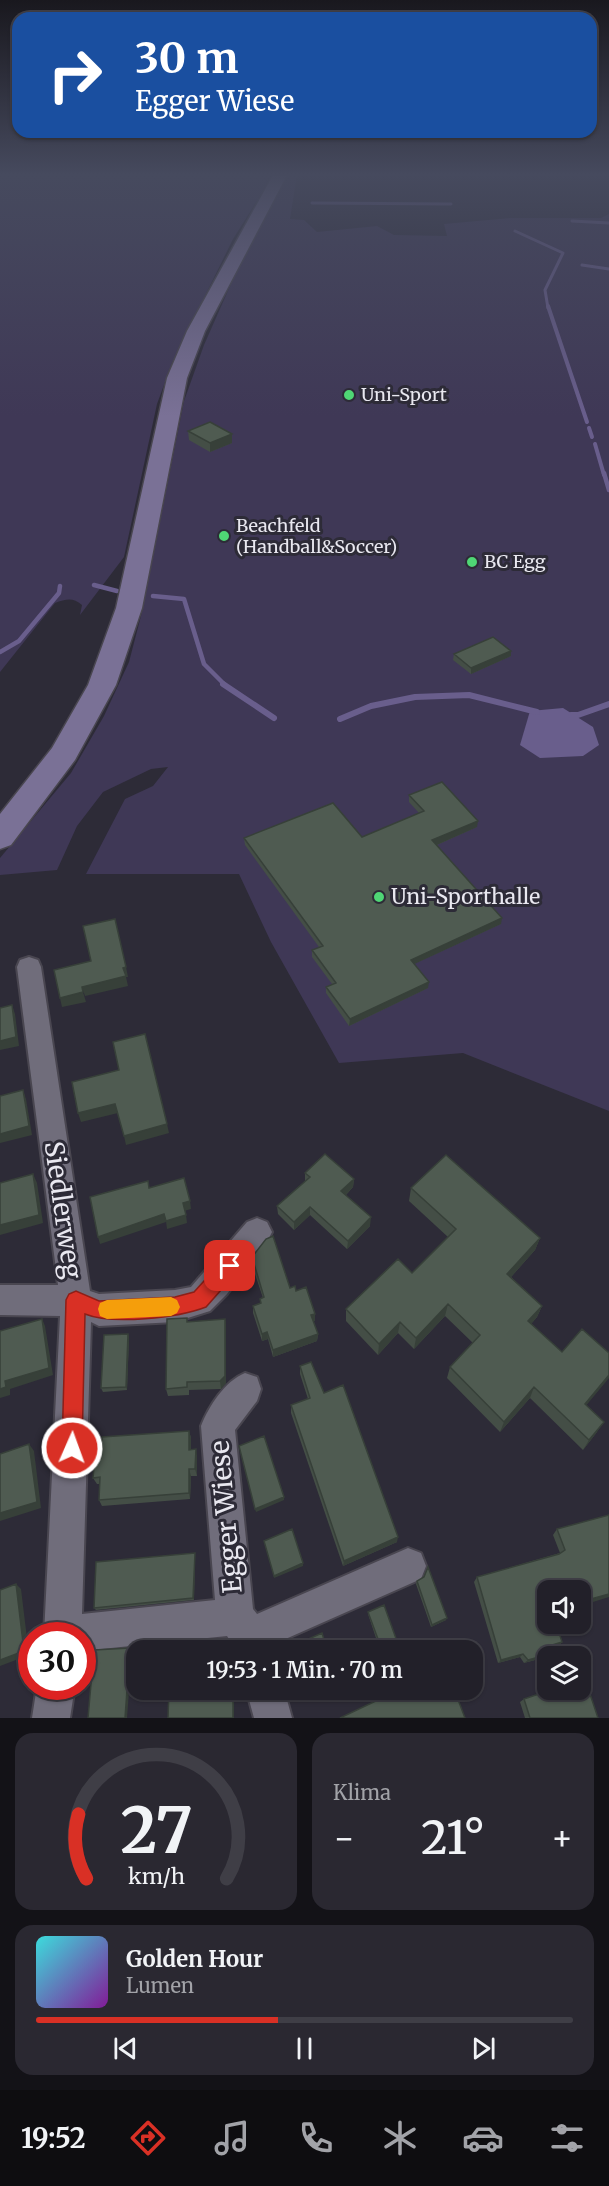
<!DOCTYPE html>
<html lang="de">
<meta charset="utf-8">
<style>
:root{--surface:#222029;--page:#2a2831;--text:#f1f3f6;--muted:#a2a3a8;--line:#3f3e46;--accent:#d93025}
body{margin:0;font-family:Merriweather,serif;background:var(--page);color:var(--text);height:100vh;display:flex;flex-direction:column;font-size:22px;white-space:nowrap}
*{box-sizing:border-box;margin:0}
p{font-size:20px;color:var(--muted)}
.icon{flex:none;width:33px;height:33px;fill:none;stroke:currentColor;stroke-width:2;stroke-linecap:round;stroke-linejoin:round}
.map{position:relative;height:1718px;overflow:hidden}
.drawer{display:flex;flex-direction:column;gap:15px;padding:15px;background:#131217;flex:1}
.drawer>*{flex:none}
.guide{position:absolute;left:12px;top:12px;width:585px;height:126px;border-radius:18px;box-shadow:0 2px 4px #0004,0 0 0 2px var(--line);background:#1a4fa0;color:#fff;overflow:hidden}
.tools{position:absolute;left:537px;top:1580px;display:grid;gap:12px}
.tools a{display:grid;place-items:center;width:54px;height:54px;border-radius:12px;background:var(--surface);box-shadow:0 2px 4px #0004,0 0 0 2px var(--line);font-size:30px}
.speed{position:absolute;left:18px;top:1622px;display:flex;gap:12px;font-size:30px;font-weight:700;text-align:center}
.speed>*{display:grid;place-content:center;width:78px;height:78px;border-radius:50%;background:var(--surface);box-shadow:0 2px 4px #0004,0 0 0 2px var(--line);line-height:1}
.speed .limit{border:9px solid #d22;background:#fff;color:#111}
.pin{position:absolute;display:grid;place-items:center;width:51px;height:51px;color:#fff;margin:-26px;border-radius:12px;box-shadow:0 3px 9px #0006}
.me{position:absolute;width:66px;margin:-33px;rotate:2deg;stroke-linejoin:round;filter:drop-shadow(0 0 4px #0008)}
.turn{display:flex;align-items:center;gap:21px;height:126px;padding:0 24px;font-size:27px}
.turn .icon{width:78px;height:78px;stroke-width:2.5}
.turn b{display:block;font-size:42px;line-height:51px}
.big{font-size:45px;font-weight:600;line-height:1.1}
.drawer .card{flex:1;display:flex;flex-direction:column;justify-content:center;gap:9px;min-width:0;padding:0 21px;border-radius:18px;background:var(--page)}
.drawer .dial{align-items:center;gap:0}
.dial svg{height:156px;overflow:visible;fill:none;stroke:var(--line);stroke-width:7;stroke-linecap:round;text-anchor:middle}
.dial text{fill:var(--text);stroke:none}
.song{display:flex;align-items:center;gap:18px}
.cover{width:72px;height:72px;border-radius:9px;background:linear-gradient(135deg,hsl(180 70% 55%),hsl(290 70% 35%))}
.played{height:6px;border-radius:3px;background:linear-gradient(90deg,var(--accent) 45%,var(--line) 45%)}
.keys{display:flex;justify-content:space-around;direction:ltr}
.heat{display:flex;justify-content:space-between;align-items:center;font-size:33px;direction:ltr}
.drawer .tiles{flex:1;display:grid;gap:15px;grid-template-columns:1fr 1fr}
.card:last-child{grid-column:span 2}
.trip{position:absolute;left:126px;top:1640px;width:357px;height:60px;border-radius:18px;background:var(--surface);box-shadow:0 2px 4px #0004,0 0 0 2px var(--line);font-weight:600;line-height:60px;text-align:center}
.menu{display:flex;height:96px;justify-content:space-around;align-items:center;background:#0e0d10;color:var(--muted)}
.menu .icon{width:42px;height:42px}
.menu .active{color:var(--accent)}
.menu b{font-size:27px;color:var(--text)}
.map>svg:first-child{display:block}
.green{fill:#3f3856}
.water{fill:#695e8c}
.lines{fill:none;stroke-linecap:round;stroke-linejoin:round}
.stream-far3{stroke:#695e8c;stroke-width:3}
.stream-far2{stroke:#695e8c;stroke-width:4}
.stream-far1{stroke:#695e8c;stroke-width:4.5}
.stream{stroke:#695e8c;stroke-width:6}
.minor-casing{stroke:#494650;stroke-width:4}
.secondary-casing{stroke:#494650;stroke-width:3}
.minor{fill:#706d7b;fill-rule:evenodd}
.secondary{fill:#7a7196;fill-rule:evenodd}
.wall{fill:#444e46}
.shaded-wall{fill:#374039}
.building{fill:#4f5b51;stroke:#374039;stroke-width:1.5}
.route{fill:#d93025;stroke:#8d1f18;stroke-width:1.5}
.slow{fill:#f59e0b}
.poi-dot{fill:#4fd675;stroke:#2d2b37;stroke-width:2}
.labels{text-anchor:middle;stroke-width:6;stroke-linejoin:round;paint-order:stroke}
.far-poi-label{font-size:18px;fill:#e9e8f0;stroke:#2d2b37;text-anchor:start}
.poi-label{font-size:21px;fill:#e9e8f0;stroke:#2d2b37;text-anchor:start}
.near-street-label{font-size:26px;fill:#e9e8f0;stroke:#2d2b37}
</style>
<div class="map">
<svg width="609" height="1718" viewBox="0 0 609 1718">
<rect width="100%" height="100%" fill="#2d2b37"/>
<path class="green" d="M0,175H270L262,193L233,239L172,363L157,404L124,557L80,615L82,605C73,597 66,599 55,603L0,672Z
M286,175H297L290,219L304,220L317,232L377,226L394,235L447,236L444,224L510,218H601L609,214V1111L463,1053L339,1063L271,942L239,874H86L125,799L153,786L168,767L151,769L103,792L77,826L57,870L0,875V858L71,773L104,716L129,662L142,612L184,401L204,345L250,241Z"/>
<path class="water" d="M563,708L593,727L599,745L583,756L540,758L520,745L530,711Z"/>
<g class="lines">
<path class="stream-far3" d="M312,203L451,204
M572,221L609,223
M515,231L563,253L545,290L548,308
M582,265L609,269"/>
<path class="stream-far2" d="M548,306L587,422
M589,428L592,437
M595,444L604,475"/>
<path class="stream-far1" d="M604,473L609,490
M94,585L117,591
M153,596L184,599L204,664L226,686
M0,652L19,641L59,593L60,586"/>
<path class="stream" d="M223,684L274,718
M571,715H578L609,704
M340,719L371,706L415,697L469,695L537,712"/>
<defs>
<path id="minor" d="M29,957L38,960L41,967L90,1291L99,1294L175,1290L191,1287L247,1222L257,1218L267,1222L272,1232L267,1242L227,1294L210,1311L175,1322L99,1326L91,1322L82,1614L215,1600L201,1426C209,1406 225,1381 245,1373L257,1377L261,1389L257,1401L235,1430L253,1609L257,1614L408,1548L421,1553L426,1566L421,1579L272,1645L274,1650H236L227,1636L82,1651V1635H44L60,1316L0,1315V1285H58L17,967L20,960Z
M37,1686H75L70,1718H32Z
M246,1689H284L292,1718H254Z"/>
<path id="secondary" d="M273,175H287L205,331L187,378L142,608L116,685L75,760L11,845L0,849V814L52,748L88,685L116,608L167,378L187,331Z"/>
</defs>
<use href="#minor" class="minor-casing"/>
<use href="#secondary" class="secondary-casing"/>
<use href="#minor" class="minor"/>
<use href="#secondary" class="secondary"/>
</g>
<path class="wall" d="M188,431L232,443L210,452L189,440Z
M454,654L511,656L471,674L453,660Z
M409,795L477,827L437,845L501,924L414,964L428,988L349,1026L326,993V987L332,984L312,957V950L319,947L245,845L244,838L362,837L419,813L409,802Z
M305,1173L354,1179L353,1187L346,1195L370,1226L347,1249L310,1215L294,1230L278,1214L277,1206L305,1181Z
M411,1188L540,1238L535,1250L511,1277L542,1306L537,1317L531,1324L586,1405L597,1432L583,1450L530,1398L500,1432L447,1378L450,1367L473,1343L445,1316L414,1349L398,1333L378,1355L346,1321V1309L412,1273L448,1237L409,1201Z
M252,1257L290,1288L296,1291L315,1321H313L318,1334L317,1341L273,1357L268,1339L262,1341L253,1313V1306L260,1303V1299L263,1298L252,1265Z
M225,1319L226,1327V1383L221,1389L189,1390V1395L168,1396L166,1389L188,1322Z
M128,1334L129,1338L127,1390L103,1392L101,1388Z
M300,1366L324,1393L397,1542L343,1566L291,1413V1405L308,1399L300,1374Z
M189,1431L191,1438V1449L197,1456V1476H191L190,1499L102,1506L99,1500L100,1484H97L93,1478L101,1455Z
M609,1515L548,1590V1623L562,1642L558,1646L540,1651L539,1657L535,1660L524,1663L520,1657L498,1663L474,1582L477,1577L560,1553L553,1535L557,1529Z
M195,1555L194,1600L96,1610L94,1608Z
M417,1581L446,1620L431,1627L416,1584Z
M368,1612L398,1649L380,1650L368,1614Z
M547,1683L598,1718H525L520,1702L524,1699L541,1693L542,1686Z"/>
<path class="shaded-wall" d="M232,434V443L210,452V443Z
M511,651V656L471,674V668Z
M478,821L477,827L432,847V840Z
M502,918L501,924L410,966L411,960Z
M126,967L128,977H126L128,986L85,996L82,987Z
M429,982L428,988L349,1026L350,1019Z
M83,992L86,1002L62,1007L60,998Z
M12,1005L15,1014L19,1046L0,1050V1041Z
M23,1090L26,1099L32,1135L0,1143V1134Z
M115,1104L118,1113L81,1122L78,1113Z
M167,1124L169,1133L126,1145L124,1136Z
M33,1174L37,1183L43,1223L0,1235V1225Z
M354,1179L353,1187L341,1200V1191Z
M190,1201L191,1209L184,1211L183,1203Z
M310,1207V1215L294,1230V1222Z
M164,1214L166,1222L100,1244L98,1237Z
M186,1215L187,1223L167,1229L166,1221Z
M371,1217L370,1226L347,1249L348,1241Z
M540,1238L535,1250L503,1286L507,1274Z
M448,1304L445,1316L414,1349L416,1338Z
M542,1306L537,1317L524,1332L528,1321Z
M315,1314V1321L311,1322V1315Z
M42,1319L45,1326L53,1375L10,1389V1395L0,1398V1389Z
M225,1319L226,1327V1383L221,1389L220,1381Z
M400,1322L398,1333L378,1355L379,1344Z
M267,1332L268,1339L262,1341V1334Z
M128,1334L129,1338L127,1390L126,1387Z
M318,1334L317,1341L273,1357V1350Z
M609,1375V1378L579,1414L585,1404Z
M534,1387L530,1398L500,1432L504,1422Z
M604,1422L597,1432L583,1450L589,1440Z
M189,1431L191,1438V1456L189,1450Z
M29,1444L34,1451L41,1508L0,1521V1513Z
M196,1449L197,1456V1476L195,1469Z
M189,1469L191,1476L190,1499L189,1493Z
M284,1497V1500L256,1512L255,1509Z
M398,1537L397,1542L343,1566L344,1561Z
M195,1553V1555L194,1600L193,1598Z
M303,1563V1566L274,1578V1576Z
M16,1584L21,1589L29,1655L0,1666V1660Z
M609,1594V1597L580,1606V1602Z
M447,1618L446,1620L431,1627L432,1625Z
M562,1642L558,1646L538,1652L542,1648Z
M130,1648L132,1650L127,1718H125Z
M523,1654L520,1657L498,1663L501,1660Z
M539,1657L535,1660L524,1663L528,1660Z
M233,1689H234V1718H233Z"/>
<path class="building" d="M210,422L232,434L210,443L188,431Z
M493,637L511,651L471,668L454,654Z
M442,782L478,821L432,840L502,918L411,960L429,982L350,1019L326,987L336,983L312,950L323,946L244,838L333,803L362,837L424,811L409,795Z
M115,919L126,967L123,968L126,976L82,987L83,992L60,998L54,970L91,961L83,926Z
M12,1005L16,1037L0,1041V1008Z
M145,1034L167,1124L124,1136L115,1104L78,1113L72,1082L119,1070L113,1042Z
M23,1090L29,1126L0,1134V1096Z
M325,1154L354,1179L341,1191L371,1217L348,1241L310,1207L294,1222L277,1206L310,1177L305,1173Z
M446,1155L540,1238L507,1274L542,1306L528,1321L562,1352L582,1329L609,1353V1375L585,1404L604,1422L589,1440L534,1387L504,1422L450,1367L480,1335L448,1304L416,1338L400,1322L379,1344L346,1309L398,1259L412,1273L456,1229L411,1188Z
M33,1174L39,1215L0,1225V1183Z
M184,1178L190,1201L183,1203L186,1215L166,1221L164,1214L98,1237L90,1197L148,1181L149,1188Z
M273,1236L290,1288L295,1286L296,1291L306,1287L315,1314L311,1315L318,1334L273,1350L267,1332L262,1334L253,1306L261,1303L260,1299L264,1297L252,1257L266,1239Z
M187,1318V1322L225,1319V1376L220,1381L187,1382V1387L166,1389L167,1319Z
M42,1319L49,1368L5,1381L6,1387L0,1389V1331Z
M128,1334L126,1387L101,1388L104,1335Z
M311,1362L324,1393L343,1385L398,1537L344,1561L291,1405L310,1398L300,1366Z
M189,1431V1450L196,1449L195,1469H189V1493L99,1500L100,1477L93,1478L95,1456L101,1455L102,1437Z
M264,1436L284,1497L255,1509L239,1446Z
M29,1444L37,1502L0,1513V1454Z
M609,1515V1594L580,1602V1590H548V1623H556L562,1642L542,1648L539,1657L528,1660L523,1654L501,1660L477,1577L559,1554L565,1550L557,1529Z
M292,1529L303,1563L274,1576L264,1541Z
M195,1553L193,1598L94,1608L96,1562Z
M428,1567L447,1618L432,1625L417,1581L424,1577Z
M16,1584L24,1651L0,1660V1590Z
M384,1605L399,1647L393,1650H382L368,1612Z
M322,1633L327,1650H307L304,1641Z
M231,1644L234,1648V1650H171V1646Z
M130,1648L125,1718H88L94,1650Z
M585,1679L598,1718H530L524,1699L545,1692L547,1683H548V1689H580V1681Z
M169,1689H233V1718H168Z
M401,1689H454L465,1718H340Z"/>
<linearGradient id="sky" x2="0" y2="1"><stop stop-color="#19181e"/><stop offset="0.42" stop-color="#464a5e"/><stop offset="1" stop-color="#464a5e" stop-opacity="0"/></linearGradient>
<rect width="609" height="416" fill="url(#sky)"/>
<path class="route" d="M230,1257L236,1260L239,1266L236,1273L206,1307C178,1318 112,1325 85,1314L82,1448L79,1455L72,1458L65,1455L62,1448L66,1300L69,1294L76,1291L99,1301L175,1297L194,1292L223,1260Z"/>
<path class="slow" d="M171,1297L177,1300L180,1307L177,1313L171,1316L107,1319L100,1316L98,1309L100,1303L107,1300Z"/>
<g class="poi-dot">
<circle cx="349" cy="395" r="6"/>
<circle cx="224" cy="536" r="6"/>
<circle cx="472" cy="562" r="6"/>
<circle cx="379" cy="897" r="6"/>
</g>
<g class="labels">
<g class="far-poi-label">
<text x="361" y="401">Uni-Sport</text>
<text x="236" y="532">Beachfeld<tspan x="236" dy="21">(Handball&amp;Soccer)</tspan></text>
<text x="484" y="568">BC Egg</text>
</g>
<g class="poi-label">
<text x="391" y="904">Uni-Sporthalle</text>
</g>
<g class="near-street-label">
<text transform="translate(63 1210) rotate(82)" y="9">Siedlerweg</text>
<text transform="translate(226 1517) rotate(-95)" y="9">Egger Wiese</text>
</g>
</g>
</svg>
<div class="tools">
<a><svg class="icon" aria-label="sound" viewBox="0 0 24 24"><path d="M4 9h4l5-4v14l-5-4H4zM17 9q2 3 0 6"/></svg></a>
<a><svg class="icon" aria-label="layers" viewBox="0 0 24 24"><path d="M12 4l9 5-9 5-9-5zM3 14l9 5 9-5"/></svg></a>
</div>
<div class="speed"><div class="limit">30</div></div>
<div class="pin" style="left:230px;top:1266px;background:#d93025"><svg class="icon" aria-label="arrive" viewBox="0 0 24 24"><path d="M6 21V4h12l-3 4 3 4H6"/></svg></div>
<svg class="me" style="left:72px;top:1448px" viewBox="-20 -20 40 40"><circle r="17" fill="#d93025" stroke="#fff" stroke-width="3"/><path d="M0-11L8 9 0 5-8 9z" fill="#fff"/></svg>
<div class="trip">19:53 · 1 Min. · 70 m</div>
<div class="guide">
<div class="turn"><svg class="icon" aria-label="right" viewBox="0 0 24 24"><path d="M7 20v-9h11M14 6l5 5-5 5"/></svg><div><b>30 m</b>Egger Wiese</div></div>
</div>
</div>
<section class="drawer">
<div class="tiles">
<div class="card dial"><svg viewBox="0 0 100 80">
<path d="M14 69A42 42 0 1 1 86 69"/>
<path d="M14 69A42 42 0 0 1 10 36" stroke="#d93025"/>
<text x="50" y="56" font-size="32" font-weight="700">27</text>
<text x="50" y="72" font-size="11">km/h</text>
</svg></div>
<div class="card"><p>Klima</p>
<div class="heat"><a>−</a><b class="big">21°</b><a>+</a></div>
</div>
<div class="card">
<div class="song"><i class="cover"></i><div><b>Golden Hour</b><p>Lumen</p></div></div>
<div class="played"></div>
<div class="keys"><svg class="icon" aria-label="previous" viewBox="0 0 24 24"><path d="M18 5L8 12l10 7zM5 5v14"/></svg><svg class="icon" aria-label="pause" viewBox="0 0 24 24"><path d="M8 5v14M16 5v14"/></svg><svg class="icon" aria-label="next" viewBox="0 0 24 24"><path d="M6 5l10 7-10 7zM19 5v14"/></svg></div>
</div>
</div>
</section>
<nav class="menu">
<b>19:52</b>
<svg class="icon active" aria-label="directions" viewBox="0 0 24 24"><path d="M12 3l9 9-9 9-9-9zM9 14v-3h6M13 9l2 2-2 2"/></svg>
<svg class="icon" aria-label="music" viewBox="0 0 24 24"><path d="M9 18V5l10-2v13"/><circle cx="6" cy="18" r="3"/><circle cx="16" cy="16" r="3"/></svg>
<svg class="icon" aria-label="phone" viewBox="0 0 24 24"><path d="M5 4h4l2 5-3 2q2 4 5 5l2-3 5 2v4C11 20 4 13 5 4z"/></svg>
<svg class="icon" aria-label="climate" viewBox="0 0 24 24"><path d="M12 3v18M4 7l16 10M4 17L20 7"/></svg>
<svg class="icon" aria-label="car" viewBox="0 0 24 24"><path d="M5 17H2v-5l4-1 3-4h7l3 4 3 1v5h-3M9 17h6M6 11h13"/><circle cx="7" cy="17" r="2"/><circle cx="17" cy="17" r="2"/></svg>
<svg class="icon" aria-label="filters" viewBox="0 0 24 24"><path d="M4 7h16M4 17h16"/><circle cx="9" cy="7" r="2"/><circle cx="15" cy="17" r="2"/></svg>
</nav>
